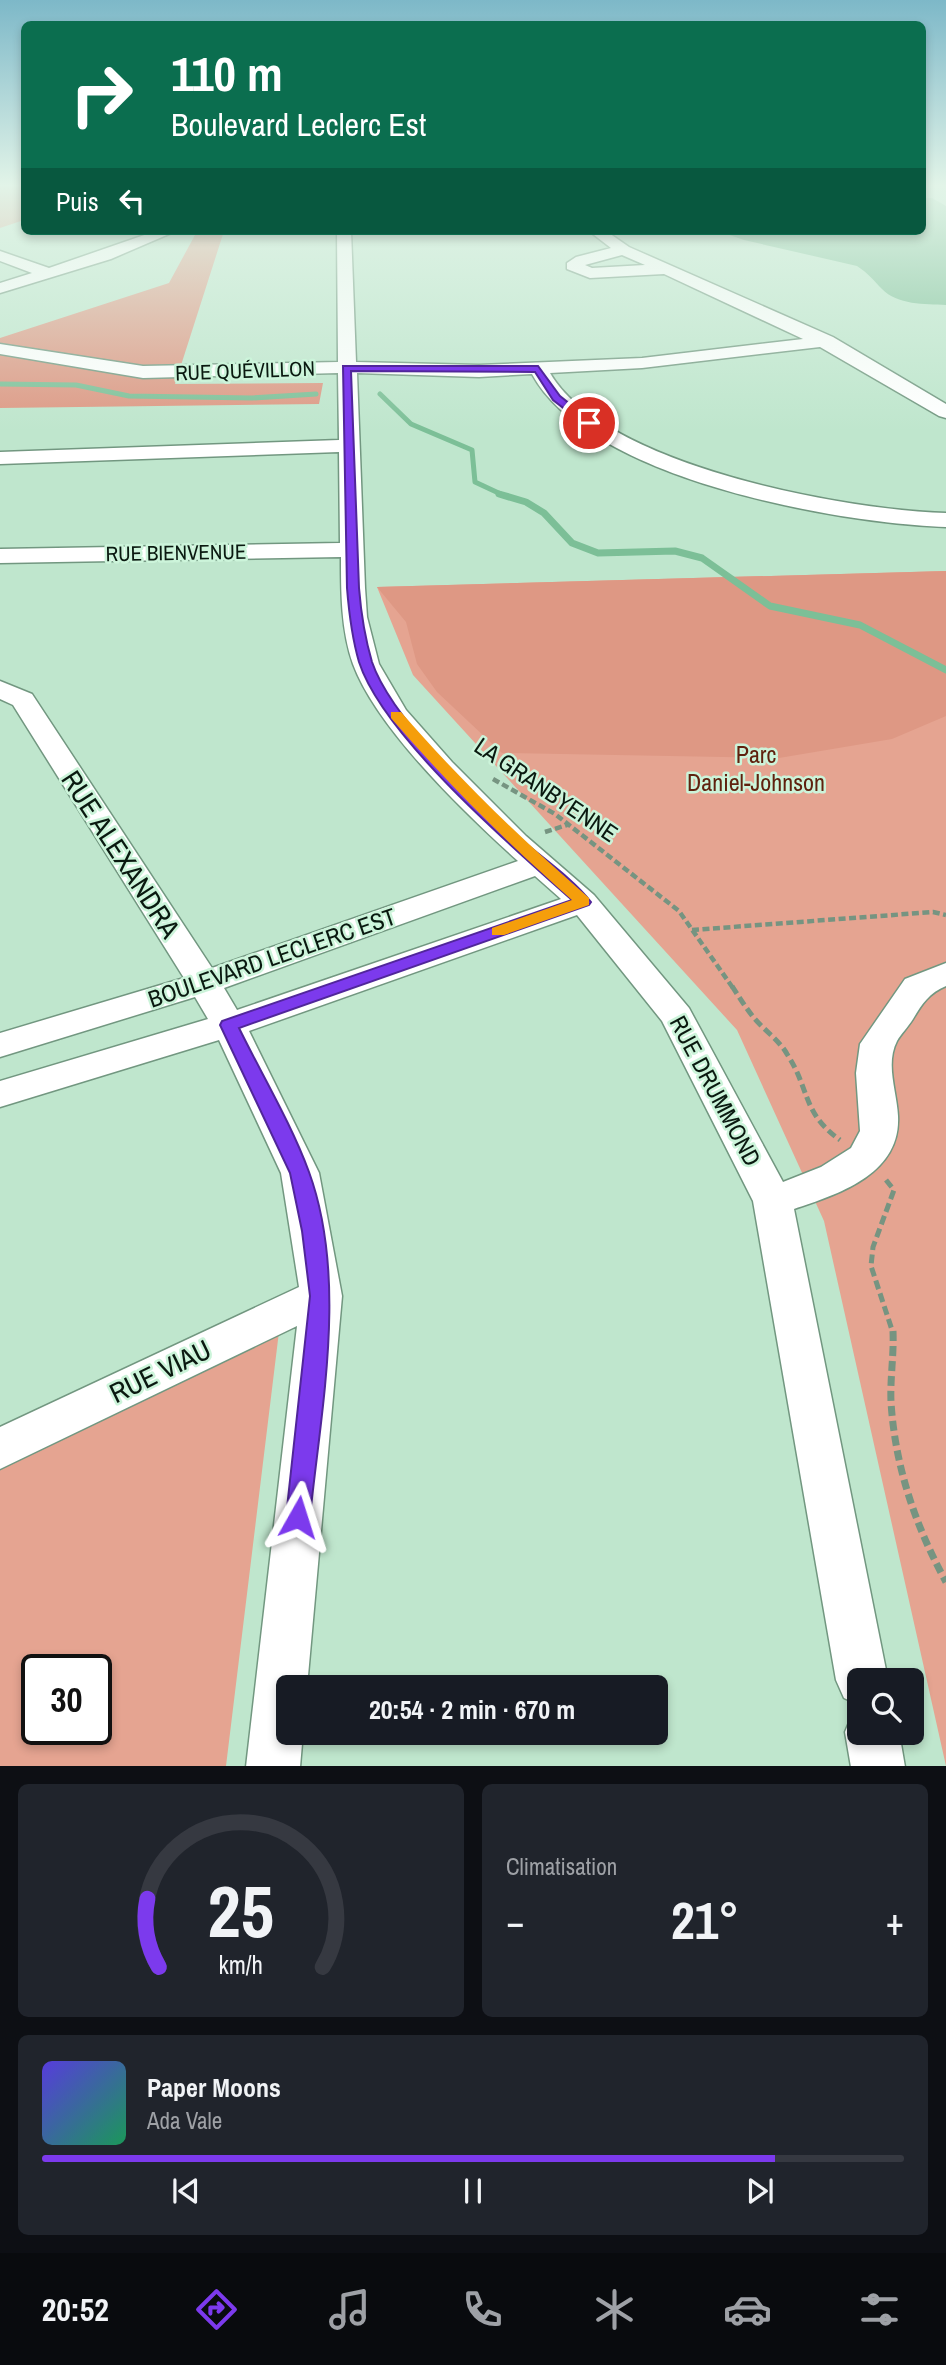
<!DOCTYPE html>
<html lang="fr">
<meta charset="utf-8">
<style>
:root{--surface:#171b24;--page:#20242c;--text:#f1f3f6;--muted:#9ea1a6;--line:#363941;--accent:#7c3aed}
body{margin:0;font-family:"Archivo Narrow",sans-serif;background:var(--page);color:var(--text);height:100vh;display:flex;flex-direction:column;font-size:26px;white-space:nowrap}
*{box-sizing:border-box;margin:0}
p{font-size:23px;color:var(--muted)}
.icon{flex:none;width:38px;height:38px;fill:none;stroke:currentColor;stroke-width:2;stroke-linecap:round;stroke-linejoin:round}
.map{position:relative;height:1766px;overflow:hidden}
.drawer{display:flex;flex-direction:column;gap:18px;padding:18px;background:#0d0f14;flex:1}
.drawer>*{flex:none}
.guide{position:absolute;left:21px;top:21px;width:905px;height:214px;border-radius:10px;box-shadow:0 4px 10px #0003;background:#0b6e4f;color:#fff;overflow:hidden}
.tools{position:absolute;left:847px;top:1668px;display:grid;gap:14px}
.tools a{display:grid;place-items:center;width:77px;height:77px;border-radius:10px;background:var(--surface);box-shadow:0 4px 10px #0003;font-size:35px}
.speed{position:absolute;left:21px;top:1654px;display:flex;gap:14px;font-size:35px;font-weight:700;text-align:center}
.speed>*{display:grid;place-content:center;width:91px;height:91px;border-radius:50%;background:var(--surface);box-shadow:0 4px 10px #0003;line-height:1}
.speed .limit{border:4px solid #111;border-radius:10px;background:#fff;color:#111}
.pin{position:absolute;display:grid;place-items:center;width:60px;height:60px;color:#fff;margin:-30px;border:4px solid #fff;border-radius:50%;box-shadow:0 2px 7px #0007}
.me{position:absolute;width:77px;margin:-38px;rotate:6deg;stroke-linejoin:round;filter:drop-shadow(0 0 5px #0008)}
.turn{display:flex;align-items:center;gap:24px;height:147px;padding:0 35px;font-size:32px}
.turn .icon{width:91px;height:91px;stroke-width:2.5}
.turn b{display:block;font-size:49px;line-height:60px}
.then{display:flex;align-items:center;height:66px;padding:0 35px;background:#0003;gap:14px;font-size:26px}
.big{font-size:52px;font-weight:700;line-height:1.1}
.drawer .card{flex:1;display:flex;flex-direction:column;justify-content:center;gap:10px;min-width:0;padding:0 24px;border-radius:10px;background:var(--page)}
.drawer .dial{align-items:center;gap:0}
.dial svg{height:182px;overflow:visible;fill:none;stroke:var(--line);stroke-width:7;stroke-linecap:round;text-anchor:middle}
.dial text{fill:var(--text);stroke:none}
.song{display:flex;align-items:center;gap:21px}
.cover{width:84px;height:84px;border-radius:10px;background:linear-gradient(135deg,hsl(250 70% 55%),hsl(150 70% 35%))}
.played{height:7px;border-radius:4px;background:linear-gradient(90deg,var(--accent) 85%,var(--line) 85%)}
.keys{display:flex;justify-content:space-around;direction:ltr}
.heat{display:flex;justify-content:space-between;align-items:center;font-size:38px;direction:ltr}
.drawer .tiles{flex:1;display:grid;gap:18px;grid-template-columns:1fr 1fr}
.card:last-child{grid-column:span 2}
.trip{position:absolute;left:276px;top:1675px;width:392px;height:70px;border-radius:10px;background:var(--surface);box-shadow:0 4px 10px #0003;font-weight:700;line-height:70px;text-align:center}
.tabs{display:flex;height:112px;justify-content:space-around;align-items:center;background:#090b0e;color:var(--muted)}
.tabs .icon{width:49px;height:49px}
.tabs .active{color:var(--accent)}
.tabs b{font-size:32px;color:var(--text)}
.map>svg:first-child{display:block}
.green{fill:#e5a491;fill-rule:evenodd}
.forest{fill:#de9884}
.water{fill:#7cbf97}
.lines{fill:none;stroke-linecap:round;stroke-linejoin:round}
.stream-far1{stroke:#7cbf97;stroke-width:5}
.stream{stroke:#7cbf97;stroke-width:7}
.minor-casing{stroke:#729780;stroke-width:3}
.path-far2{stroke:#769481;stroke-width:4.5;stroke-dasharray:7 3.5;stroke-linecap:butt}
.path-far1{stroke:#769481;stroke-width:5;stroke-dasharray:9 4.5;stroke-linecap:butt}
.path{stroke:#769481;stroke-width:7;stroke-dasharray:10 5;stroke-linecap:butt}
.minor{fill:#fff;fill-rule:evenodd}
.route{fill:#7c3aed;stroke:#51269a;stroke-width:2}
.slow{fill:#f59e0b}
.labels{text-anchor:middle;stroke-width:5;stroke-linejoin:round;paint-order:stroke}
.far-street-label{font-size:21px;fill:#0a1910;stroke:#ccf4da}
.park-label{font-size:24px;fill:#5f210e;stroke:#ccf4da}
.street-label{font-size:24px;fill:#0a1910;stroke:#ccf4da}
.near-street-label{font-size:28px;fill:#0a1910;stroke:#ccf4da}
</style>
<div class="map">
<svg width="946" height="1767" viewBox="0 0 946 1767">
<rect width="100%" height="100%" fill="#bfe6cd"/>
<path class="green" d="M946,571V1766L824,1221L737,1030L413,675L377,587Z
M282,1307L226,1766L0,1767V1434ZM37,1670H96V1729H37Z"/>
<path class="forest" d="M0,184H24V220L0,228Z
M195,231H224L175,384L323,383L319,404L0,408V338L169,283L195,235Z
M946,571V716L892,739L779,758L502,753L437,692L417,664L406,622L377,587Z"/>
<path class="water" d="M922,198H932L946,206V305C925,304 897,305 882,289C873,280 868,273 857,266L744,240L718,231H922Z"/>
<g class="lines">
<path class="stream-far1" d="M0,384L76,385L129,396L252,398L316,394
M380,394L411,424L472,450L475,482L505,496"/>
<path class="stream" d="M499,494L526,502L544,513L572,543L598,553L675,551L702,558L770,606L860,625L946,670"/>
<defs>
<path id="minor" d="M156,231H176L111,259L0,293V283L32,273L0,261V251L49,268Z
M337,231H351L356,362L479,365L642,358L803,339L664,274L590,278L567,269V263L576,257L611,248L589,231H606L629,247L833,337L946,404V418L939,416L820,347L642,368L550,373C604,466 845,510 946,513V527C835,523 589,479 532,374L479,377L357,373L365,588L367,617L379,664L406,710L452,762L526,836L594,895L689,1008L783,1182L821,1167L851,1148L860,1131L856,1073L860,1044L905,979L946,963V986C929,993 922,1004 913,1019C908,1027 901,1034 897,1041C885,1064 897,1092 898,1116C901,1174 839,1194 794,1209L888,1680H859V1705L844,1698L836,1680L753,1201L662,1021L577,915L249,1031L319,1173L342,1296L307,1687H289V1732H303L300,1767H246L297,1326L0,1469V1427L299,1287L281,1173L219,1040L0,1107V1081L208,1019L195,997L0,1057V1033L184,978L13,705L0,699V681L32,694L212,968L518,861C466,814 377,729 353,664C341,630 341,592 341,557L0,563V549L340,543L339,452L0,464V452L339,440L338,373L143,378L0,354V344L143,366L338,362ZM622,255L645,265L592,268L585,265ZM535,876L561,899L237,1010L224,988Z
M859,1711V1732H899L905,1767H851L845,1732L853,1713Z"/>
</defs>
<use href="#minor" class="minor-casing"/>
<path class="path-far2" d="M493,779L555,814L679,911L733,988
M545,832L567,825
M692,930L933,912L946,915"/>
<path class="path-far1" d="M732,986C739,997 746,1008 754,1018C764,1030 779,1040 787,1054C810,1089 802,1113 840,1140
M886,1180L894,1190L873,1247L871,1266L893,1333"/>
<path class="path" d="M893,1331C894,1355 890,1378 891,1402C895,1466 915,1525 946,1582"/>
<use href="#minor" class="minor"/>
</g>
<linearGradient id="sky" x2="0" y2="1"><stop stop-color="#7db8c8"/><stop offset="0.43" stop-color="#e2f4e8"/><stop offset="1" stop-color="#e2f4e8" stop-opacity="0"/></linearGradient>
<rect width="946" height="431" fill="url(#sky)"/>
<path class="route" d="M343,366H538L560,396L594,423L585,425L553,400L535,372L351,371L359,588C361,613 365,638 372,662C391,718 478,801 523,841C545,860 573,879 591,902L589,905L239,1028C262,1075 291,1123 309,1172C348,1279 321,1408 310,1517L307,1525L298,1528L289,1525L286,1517L310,1296L302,1231L290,1173L220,1025L222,1021L572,900C512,847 383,736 359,662C352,638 349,613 347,588Z"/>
<path class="slow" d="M391,712H401C459,779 522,840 589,898V905L504,935H492V928L572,900C507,843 447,783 391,718Z"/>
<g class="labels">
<g class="far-street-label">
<text transform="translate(245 371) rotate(-2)" y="7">RUE QUÉVILLON</text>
<text transform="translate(176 553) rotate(-1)" y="7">RUE BIENVENUE</text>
</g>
<g class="park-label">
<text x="756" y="763">Parc<tspan x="756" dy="28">Daniel-Johnson</tspan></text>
</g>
<g class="street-label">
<text transform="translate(546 790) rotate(34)" y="8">LA GRANBYENNE</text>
<text transform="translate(272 958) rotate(-19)" y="8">BOULEVARD LECLERC EST</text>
<text transform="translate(715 1091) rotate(62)" y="8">RUE DRUMMOND</text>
</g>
<g class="near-street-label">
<text transform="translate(121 854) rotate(57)" y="10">RUE ALEXANDRA</text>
<text transform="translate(160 1371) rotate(-26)" y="10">RUE VIAU</text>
</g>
</g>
</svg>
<div class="tools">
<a><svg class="icon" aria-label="search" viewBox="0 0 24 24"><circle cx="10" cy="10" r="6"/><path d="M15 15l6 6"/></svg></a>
</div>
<div class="speed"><div class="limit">30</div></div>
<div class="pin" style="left:589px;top:423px;background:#d93025"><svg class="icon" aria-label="arrive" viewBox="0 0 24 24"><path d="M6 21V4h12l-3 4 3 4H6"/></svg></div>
<svg class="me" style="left:298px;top:1517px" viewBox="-20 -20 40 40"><path d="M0-17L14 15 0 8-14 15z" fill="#7c3aed" stroke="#fff" stroke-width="4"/></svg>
<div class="trip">20:54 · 2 min · 670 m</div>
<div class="guide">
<div class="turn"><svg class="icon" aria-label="right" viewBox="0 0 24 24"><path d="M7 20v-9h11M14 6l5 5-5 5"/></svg><div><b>110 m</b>Boulevard Leclerc Est</div></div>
<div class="then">Puis<svg class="icon" aria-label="left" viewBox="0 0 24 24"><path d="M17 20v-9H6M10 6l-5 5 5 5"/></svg></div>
</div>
</div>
<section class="drawer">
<div class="tiles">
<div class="card dial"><svg viewBox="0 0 100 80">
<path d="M14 69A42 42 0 1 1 86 69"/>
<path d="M14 69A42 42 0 0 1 9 39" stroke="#7c3aed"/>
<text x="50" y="56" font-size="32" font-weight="700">25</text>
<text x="50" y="72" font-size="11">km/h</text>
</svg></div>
<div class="card"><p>Climatisation</p>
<div class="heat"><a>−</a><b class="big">21°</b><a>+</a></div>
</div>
<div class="card">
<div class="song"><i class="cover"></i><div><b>Paper Moons</b><p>Ada Vale</p></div></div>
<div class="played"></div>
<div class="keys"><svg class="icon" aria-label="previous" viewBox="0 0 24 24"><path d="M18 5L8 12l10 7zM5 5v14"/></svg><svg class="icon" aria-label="pause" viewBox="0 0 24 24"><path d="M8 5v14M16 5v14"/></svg><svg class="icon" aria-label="next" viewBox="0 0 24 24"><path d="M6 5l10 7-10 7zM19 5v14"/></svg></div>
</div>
</div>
</section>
<nav class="tabs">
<b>20:52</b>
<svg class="icon active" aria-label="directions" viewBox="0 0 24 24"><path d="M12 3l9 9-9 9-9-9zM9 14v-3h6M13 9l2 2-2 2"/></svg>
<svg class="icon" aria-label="music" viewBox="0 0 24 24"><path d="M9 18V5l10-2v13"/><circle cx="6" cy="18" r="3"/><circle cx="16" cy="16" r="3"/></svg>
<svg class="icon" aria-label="phone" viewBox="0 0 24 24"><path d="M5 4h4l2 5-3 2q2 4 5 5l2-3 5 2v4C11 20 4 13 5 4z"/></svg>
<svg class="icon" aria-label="climate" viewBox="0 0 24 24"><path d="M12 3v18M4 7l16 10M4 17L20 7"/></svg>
<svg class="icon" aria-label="car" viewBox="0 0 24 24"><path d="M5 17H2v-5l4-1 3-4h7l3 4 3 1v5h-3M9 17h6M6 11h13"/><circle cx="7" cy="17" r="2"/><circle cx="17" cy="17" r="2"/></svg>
<svg class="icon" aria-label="filters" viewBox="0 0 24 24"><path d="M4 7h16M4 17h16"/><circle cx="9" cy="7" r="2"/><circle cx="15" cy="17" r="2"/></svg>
</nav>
